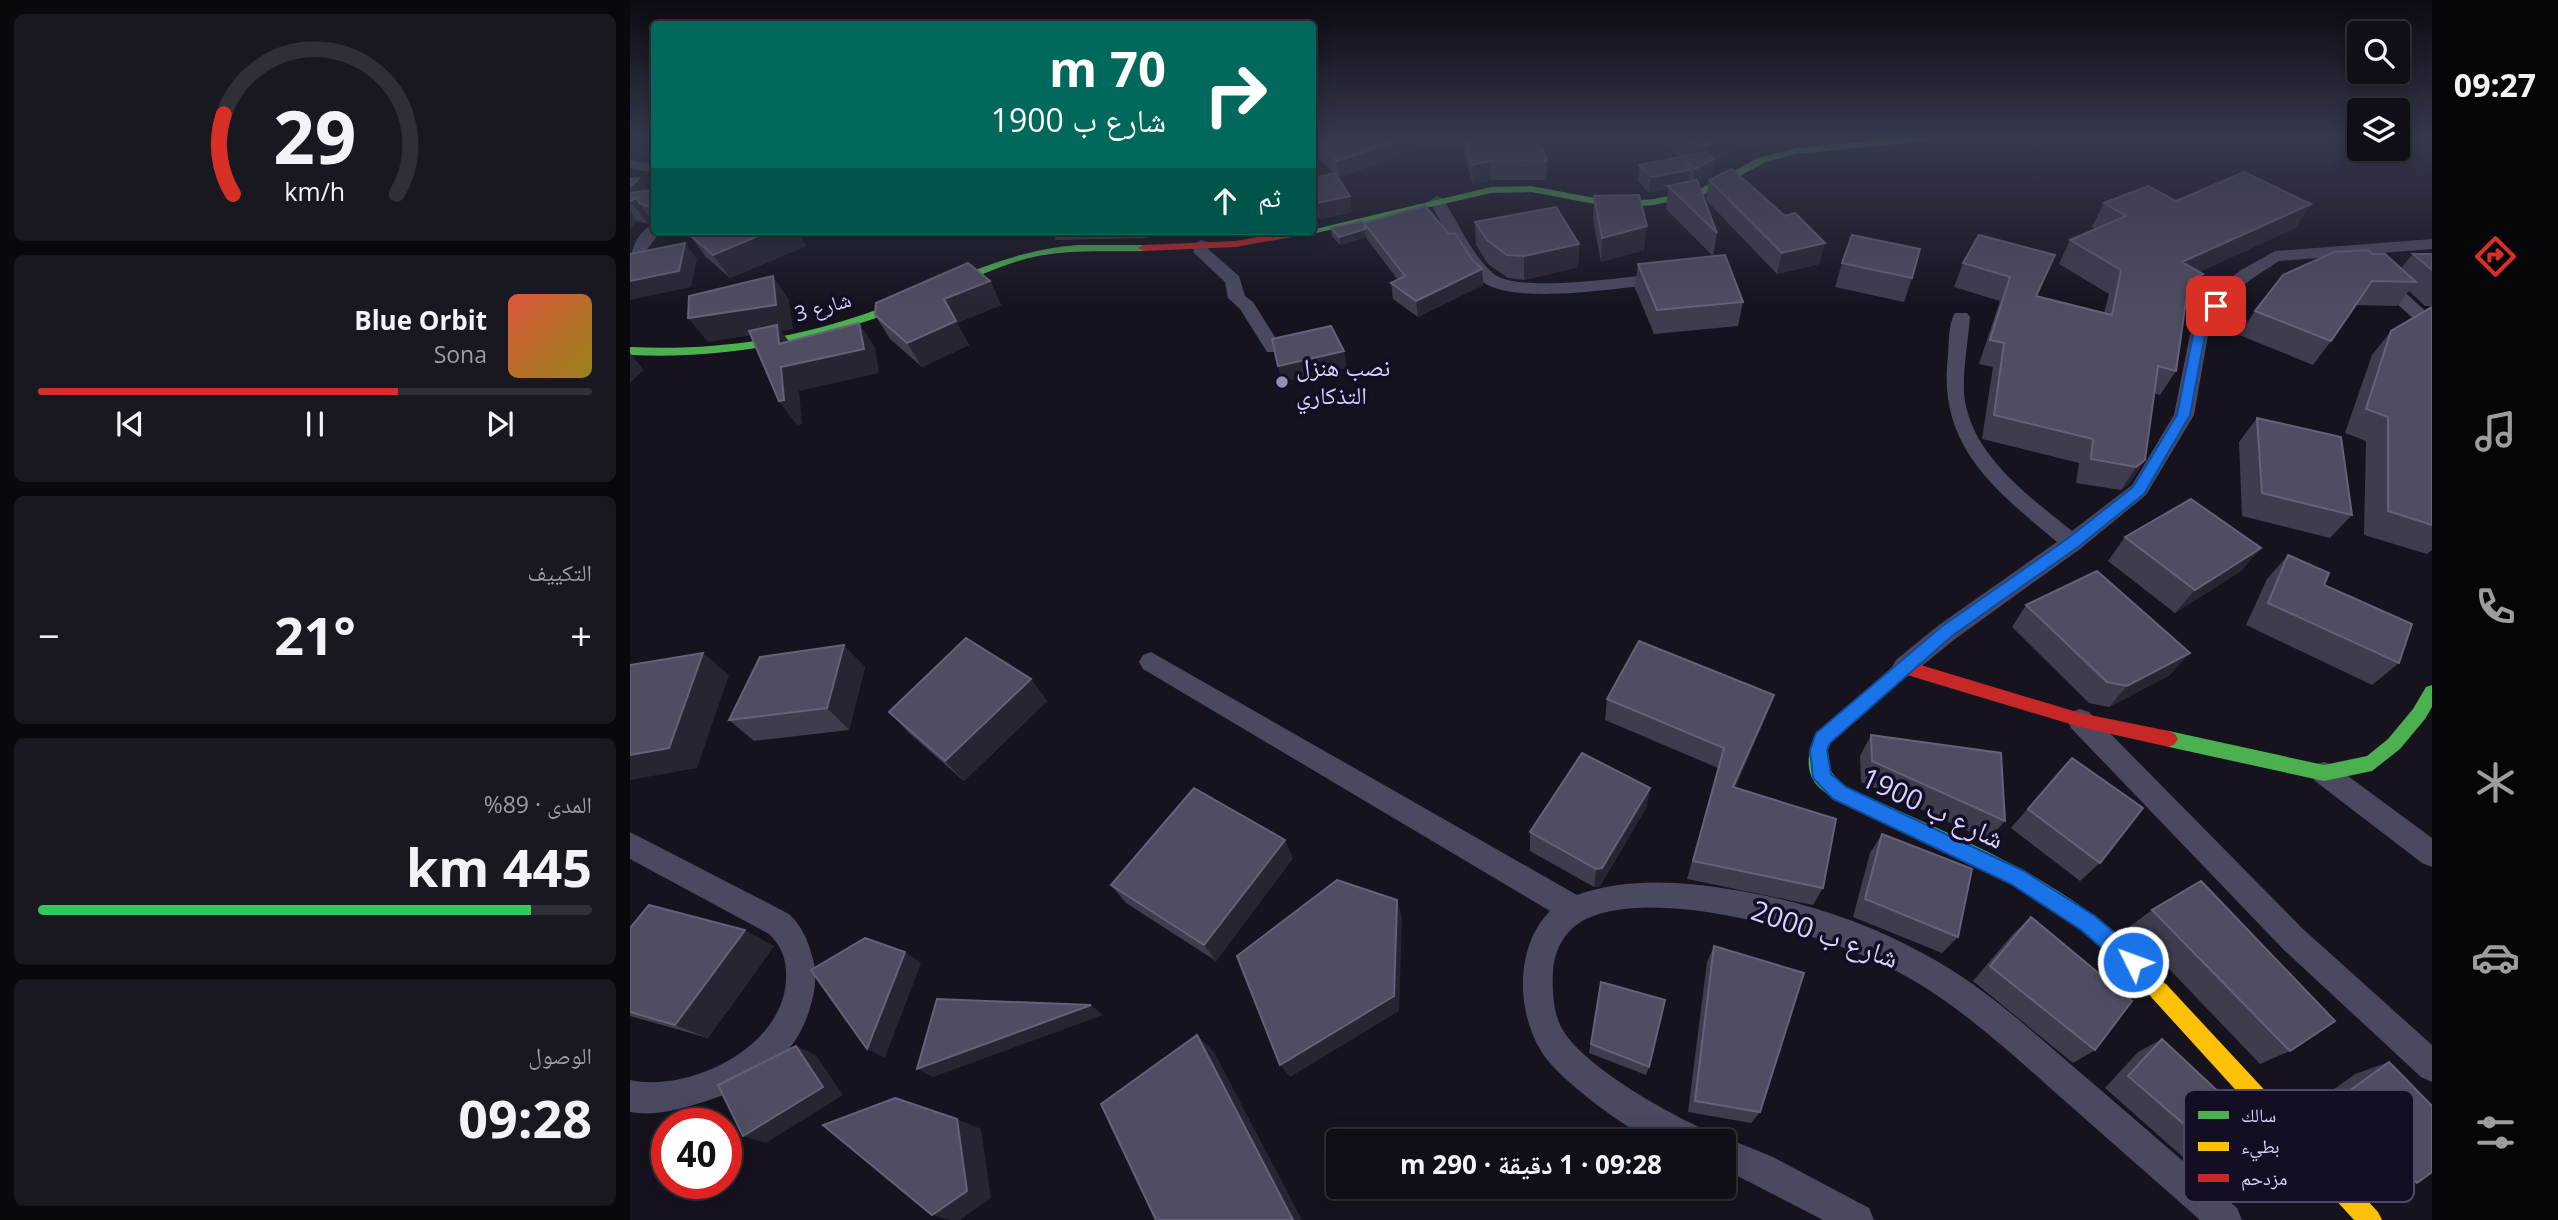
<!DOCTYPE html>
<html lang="ar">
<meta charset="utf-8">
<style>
:root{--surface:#100e17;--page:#191720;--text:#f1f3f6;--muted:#9c9ca1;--line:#302e36;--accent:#d93025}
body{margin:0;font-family:"Open Sans","Noto Naskh Arabic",sans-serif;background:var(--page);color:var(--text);direction:rtl;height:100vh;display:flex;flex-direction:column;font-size:26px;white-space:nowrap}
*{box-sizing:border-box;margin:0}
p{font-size:23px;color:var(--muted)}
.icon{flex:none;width:38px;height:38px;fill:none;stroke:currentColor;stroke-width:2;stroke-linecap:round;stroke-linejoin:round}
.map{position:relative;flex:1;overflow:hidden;direction:ltr}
.drawer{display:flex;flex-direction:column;gap:14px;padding:14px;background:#09080d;width:630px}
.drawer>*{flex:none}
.guide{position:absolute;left:21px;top:21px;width:665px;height:214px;border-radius:7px;box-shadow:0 4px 18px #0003,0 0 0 2px var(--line);direction:rtl;background:#00695c;color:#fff;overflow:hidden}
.fabs{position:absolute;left:1717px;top:21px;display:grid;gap:14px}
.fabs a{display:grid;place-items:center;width:63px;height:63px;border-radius:7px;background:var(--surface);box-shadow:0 4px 18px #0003,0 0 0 2px var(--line);font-size:35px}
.speed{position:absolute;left:21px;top:1108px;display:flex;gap:14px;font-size:35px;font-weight:700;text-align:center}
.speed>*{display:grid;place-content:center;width:91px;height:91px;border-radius:50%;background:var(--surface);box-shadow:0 4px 18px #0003,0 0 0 2px var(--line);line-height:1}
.speed .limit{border:10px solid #d22;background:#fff;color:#111}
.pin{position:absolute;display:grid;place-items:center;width:60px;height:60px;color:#fff;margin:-30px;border-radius:14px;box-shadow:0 4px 10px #0006}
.me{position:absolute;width:77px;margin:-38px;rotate:312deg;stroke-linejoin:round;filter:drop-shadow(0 0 5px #0008)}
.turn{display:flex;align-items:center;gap:24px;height:147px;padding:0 35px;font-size:32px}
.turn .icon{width:91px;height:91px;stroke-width:2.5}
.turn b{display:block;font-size:49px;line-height:60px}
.then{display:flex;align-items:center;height:66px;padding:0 35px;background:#0003;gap:14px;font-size:26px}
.big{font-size:52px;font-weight:700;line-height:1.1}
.drawer .card{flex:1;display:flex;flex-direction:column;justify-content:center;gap:10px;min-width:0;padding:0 24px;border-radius:10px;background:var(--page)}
.drawer .dial{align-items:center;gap:0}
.dial svg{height:182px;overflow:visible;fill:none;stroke:var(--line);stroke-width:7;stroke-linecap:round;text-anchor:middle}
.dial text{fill:var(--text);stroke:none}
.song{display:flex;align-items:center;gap:21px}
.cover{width:84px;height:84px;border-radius:10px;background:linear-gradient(135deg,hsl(10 70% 55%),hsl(50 70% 35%))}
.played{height:7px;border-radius:4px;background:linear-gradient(90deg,var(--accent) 65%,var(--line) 65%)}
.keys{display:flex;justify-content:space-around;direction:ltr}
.heat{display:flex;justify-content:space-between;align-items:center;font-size:38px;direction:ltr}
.charge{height:10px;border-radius:5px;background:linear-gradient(90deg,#34c759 89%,var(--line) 0)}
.trip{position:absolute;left:696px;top:1129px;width:410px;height:70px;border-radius:7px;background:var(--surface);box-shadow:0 4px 18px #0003,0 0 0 2px var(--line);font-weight:700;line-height:70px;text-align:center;direction:rtl}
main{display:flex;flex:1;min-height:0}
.tabs{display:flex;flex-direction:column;width:126px;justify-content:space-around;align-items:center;background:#060609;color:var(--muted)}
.tabs .icon{width:49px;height:49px}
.tabs .current{color:var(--accent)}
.tabs b{font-size:32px;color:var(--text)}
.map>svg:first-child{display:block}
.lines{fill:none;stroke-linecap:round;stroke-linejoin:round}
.street{fill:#4a4960;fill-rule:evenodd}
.fast{fill:#4caf50;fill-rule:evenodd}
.slow{fill:#ffc107;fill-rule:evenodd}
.jam{fill:#c62828;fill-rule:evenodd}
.wall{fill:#3f3c4e}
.shaded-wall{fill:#282533}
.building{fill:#504c61;stroke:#65617a;stroke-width:2}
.route{fill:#1a73e8;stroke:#114b97;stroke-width:2}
.poi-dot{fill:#948fb1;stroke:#130e24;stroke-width:2.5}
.labels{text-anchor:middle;stroke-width:7;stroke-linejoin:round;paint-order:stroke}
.far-street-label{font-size:21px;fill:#d8d2ff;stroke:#130e24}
.poi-label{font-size:24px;fill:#d8d2ff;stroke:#130e24;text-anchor:start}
.near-street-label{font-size:28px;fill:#d8d2ff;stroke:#130e24}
.key{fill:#130e24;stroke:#4e4966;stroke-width:2}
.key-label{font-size:19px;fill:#d8d2ff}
</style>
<main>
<nav class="tabs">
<b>09:27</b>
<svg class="icon current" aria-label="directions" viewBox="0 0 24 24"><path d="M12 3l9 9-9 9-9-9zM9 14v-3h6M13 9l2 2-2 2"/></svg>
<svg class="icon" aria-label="music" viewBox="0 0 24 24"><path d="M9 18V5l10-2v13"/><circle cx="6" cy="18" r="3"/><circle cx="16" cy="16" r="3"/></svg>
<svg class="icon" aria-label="phone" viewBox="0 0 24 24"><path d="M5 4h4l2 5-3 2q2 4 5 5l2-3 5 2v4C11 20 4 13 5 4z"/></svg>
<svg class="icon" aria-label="climate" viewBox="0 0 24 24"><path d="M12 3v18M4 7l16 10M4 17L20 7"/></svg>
<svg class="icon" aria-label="car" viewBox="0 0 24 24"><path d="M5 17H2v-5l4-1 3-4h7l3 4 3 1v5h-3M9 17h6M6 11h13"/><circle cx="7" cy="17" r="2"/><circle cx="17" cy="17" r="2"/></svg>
<svg class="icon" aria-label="filters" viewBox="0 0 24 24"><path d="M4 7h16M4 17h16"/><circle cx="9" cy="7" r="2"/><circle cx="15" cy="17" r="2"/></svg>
</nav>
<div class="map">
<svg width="1802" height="1220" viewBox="0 0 1802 1220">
<rect width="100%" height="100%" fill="#16131f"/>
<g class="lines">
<path class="street" d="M0,160L24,165V173L0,168Z
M807,196L812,198C829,222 841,255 864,274C889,294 1001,276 1036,273L1044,278L1036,283C995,287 885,306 853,282C829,264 815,227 799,201Z
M24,224V231H31L6,264L0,266C0,250 8,230 24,224Z
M1802,239V249L1649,261L1623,278L1607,290L1578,335L1564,415L1516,495L1450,549L1325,639L1282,674L1274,677L1266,674L1262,667L1266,660L1309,625L1427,542C1364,489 1307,446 1318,356C1319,343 1318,324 1325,313H1337L1340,317C1338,342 1333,368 1334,393C1339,454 1399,496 1442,531L1502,485L1544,415L1560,335L1595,283L1611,270L1645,251Z
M571,240L577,242L578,249L609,276L615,296L623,302L652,348L649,352H637L610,309L598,298L595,282L564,253L563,245Z
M1750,274L1756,275L1802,317V331L1796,330L1744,283L1742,279Z
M521,652L947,895C995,878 1048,881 1098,889C1165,899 1235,921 1294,954C1347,982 1393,1023 1438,1062C1495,1111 1551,1159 1607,1208L1612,1220H1570C1519,1175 1469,1131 1419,1087C1364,1038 1308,987 1239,958C1173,929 1024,887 956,919C936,929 925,948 923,970C922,988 923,1011 931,1027C951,1065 1037,1113 1076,1130L1081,1141C1064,1141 1038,1146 1023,1140C994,1128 926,1077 911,1051C886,1010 885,946 920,911L513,669L509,662L513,655Z
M1450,709L1459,712L1673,929L1802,1045V1082L1791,1077L1653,949L1441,728L1438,720L1441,712Z
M1694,762L1703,765L1802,838V867L1792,863L1685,781L1681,773L1685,765Z
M0,832L159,914C171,925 178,940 182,956C188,973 185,991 180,1008C164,1064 116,1090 63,1105C42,1111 21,1116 0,1112V1080C61,1093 155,1046 156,978C157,961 152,946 139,934L0,859Z
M1094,1137L1143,1157L1239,1208L1244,1220H1193L1094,1169V1141H1084Z"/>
<path class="fast" d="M8,137H24V142L10,139Z
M1282,137H1313L1308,140L1166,154L1136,162L1075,194L1024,205L986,208L901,192L861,193L682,234L677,231L861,187L901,186L986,202L1024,199L1068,190L1128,158L1166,148Z
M448,245H514L520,248L514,251C479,252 443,249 408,256C364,265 326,288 285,304C192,340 100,360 0,355V347C85,351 166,339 246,310C313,286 374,250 448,245Z
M1802,685V707L1795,719L1770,749L1742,771L1694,781L1539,747L1533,744L1530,739L1533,734L1539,731L1694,765L1737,756L1758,739L1783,709L1796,687Z
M1207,719L1213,721L1216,726C1212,733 1204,736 1200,743C1190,762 1203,776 1216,787C1318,834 1428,874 1508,954C1519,965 1533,977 1539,991L1536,998L1529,1001L1522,998C1500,975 1478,951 1453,931C1379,873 1288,839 1204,799C1198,794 1191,790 1186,784C1169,763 1184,727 1207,719Z"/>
<path class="slow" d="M1529,981L1536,984L1748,1212L1752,1220H1724L1522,998L1519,991L1522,984Z"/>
<path class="jam" d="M682,228L686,231L685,233L605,247L514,251L508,248L514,245L605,241L662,231H682Z
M1274,660L1450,713L1539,731L1545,734L1548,739L1545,744L1539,747L1450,727L1277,675L1213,731L1207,733L1201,731L1198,726L1201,721L1268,662Z"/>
</g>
<path class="wall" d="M786,137H908L917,161L916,180H861L843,185L833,148L803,146L787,151Z
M1042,137H1156V139H1136L1084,159L1082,174L1068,182L1087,233L1083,256L1036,209L1038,189L1019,193L1008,181L1009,165L1051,157L1041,150Z
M768,141L770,157L709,177L689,159L686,143Z
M9,178L18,191L24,190V224L23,222L18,224L7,221L0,228V179Z
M682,178L720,196L722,212L690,219L682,206Z
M1079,180L1155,216L1195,243L1189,264L1147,274L1076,200Z
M964,196L1014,250L971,262L963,220Z
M1546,201L1681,204L1665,228L1569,272L1558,298L1556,299L1546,371L1530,395L1524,393L1515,460L1499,484L1491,490L1446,483L1449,463L1352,439L1363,367L1349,364L1370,301L1324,287L1333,263L1349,235L1406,296L1474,313L1479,294L1429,264L1440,240L1466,229L1462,227L1474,203Z
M845,222L949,244L948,267L894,280L878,278L858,264L846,245Z
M734,223L841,258L852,269L853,285L788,317L763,299L761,283L768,280L737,239L736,237L710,245L702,236L701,228L735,225Z
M40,231H166L176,246L100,278L76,257L62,238Z
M422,231H520L518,238L426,240Z
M577,231H623L578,235Z
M1742,254L1771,268L1783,254H1802V306H1795L1779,291L1767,306L1725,305L1701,341L1683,365L1609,335L1625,311Z
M1212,263L1282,278L1274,302L1205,287Z
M1008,264L1113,302L1108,326L1024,334L1005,288Z
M360,281L371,305L327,323L339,345L292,367L260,339L245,315Z
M1802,307V550L1797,554L1734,535L1736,441L1715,433L1742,355L1761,331Z
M1627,418L1722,515L1700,538L1612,516L1609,442Z
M1495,537L1631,548L1611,571L1545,613L1478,561Z
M1658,555L1694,585L1769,663L1742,685L1616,625L1637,579Z
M1396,605L1540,675L1479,707L1459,703L1382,627Z
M235,667L219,730L124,741L99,720Z
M401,679L417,701L334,781L279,733L259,712Z
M977,699L1136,716L1105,788L1193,888L1183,905L1057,879L1088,768L975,720Z
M1241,735L1375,821L1358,840L1231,782L1230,756Z
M1442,758L1470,863L1450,881L1381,828Z
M1020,788L1016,808L970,886L964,887L900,851V832Z
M1252,834L1328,937L1312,953L1223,917L1240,853Z
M663,858L586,961L496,903L481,885Z
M1522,910L1660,1051L1630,1064L1499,927Z
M1401,917L1465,1050L1443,1063L1343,981L1383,934Z
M0,928L144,946L78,1038L0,1016Z
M1084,946L1130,1112L1121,1123L1058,1112L1077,962Z
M971,982L1019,1067L1016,1075L959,1053Z
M1532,1039L1629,1189L1598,1197L1475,1088L1508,1052Z
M1759,1062L1787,1183L1750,1191L1674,1111L1725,1074Z"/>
<path class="shaded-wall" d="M786,137H802L803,146L787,151Z
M1099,137H1137L1136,139L1084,159L1082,174L1063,185L1068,148Z
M768,141L770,157L709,177L707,161Z
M860,161L861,180L843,185L842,165Z
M1060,170L1058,186H1038V189L1019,193L1021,177Z
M9,178L24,200L9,203L23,222L18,224L0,201V187Z
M720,196L722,212L690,219L688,203Z
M1681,204L1665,228L1538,286L1552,262Z
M0,211L7,221L0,228Z
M1017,226L1014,250L971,262L972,238Z
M735,229L736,237L710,245L709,237Z
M140,231H166L176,246L100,278L83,255Z
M516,231H520L518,238Z
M55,243L67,259L61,287L0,300V281Z
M1195,243L1189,264L1147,274L1152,253Z
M949,244L948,267L894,280V256Z
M852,269L853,285L788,317L786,301Z
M1573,274L1558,298L1545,304L1559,280Z
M143,276L159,300L163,329L151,331L165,349L229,323L245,347L249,373L169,391L172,424L167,425L149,401L151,367L148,331L78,342L58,318Z
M360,281L371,305L327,323L339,345L292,367L277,343L314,299Z
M714,351L717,368L652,382L648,366Z
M0,353L14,370L0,383Z
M1515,460L1499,484L1491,490L1506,467Z
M1631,548L1611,571L1545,613L1565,590Z
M214,645L235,667L219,730L197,708Z
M73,653L99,675L67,768L0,780V755Z
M1560,653L1540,675L1479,707L1497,686Z
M401,679L417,701L334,781L315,761Z
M1144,695L1136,716L1097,807L1103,787Z
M1020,788L1016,808L970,886L964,887L966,869Z
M655,840L663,858L586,961L574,945Z
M767,900L772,917L769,1011L660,1077L650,1065Z
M115,930L144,946L78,1038L45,1025Z
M275,952L291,963L255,1058L237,1049Z
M461,1005L473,1015L303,1077L287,1069Z
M567,1035L584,1052L672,1220H663Z
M166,1046L186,1055L213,1095L136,1143L113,1136Z
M327,1119L351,1129L361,1198L330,1220H321L302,1215Z"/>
<path class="building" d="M707,137H762L768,141L707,161L686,143Z
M834,137H908L917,161H860L842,165Z
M1050,137H1099L1068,148Z
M1076,152L1084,159L1065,169L1057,162L1060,170L1021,177L1009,165Z
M1102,169L1155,216L1165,213L1195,243L1152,253L1079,180Z
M1614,172L1681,204L1552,262L1573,274L1559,280L1546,371L1528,366L1515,460L1506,467L1461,459L1463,439L1364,415L1374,343L1360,340L1380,277L1333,263L1349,235L1425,255L1406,296L1482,315L1491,270L1440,240L1496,216L1474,203L1518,186L1546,201Z
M705,173L720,196L688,203L682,195V178Z
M9,178L0,187V179Z
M1067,180L1087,233L1038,186Z
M24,190V208L9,203L7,198L0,201V193Z
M1009,195L1017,226L972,238L964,196Z
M795,206L819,234L825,233L841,258L852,269L786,301L761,283L775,276L734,223Z
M926,207L949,244L894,256L877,255L857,240L845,222Z
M732,221L735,225V229L709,237L701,228Z
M73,231H140L83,255L59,234Z
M1222,235L1290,249L1282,278L1212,263Z
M55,243L49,271L0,281V254Z
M1738,250L1742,254H1755L1786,282L1742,281L1701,341L1625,311L1653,275L1704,252Z
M1783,254H1802V270Z
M1095,255L1113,302L1027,310L1008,264Z
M338,263L360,281L314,299L326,321L277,343L245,315L246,303Z
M143,276L146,305L58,318L59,296Z
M1802,307V525L1758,511V417L1736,409L1761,331Z
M229,323L234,349L151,367L154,400L149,401L119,331L147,325L149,344Z
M701,326L714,351L648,366L642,339Z
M1627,418L1711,437L1722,515L1632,493Z
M1561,499L1631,548L1565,590L1495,537Z
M1658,555L1699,573L1694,585L1782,624L1769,663L1638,603Z
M1467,571L1560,653L1497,686L1477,682L1396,605Z
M336,638L401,679L315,761L259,712Z
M1009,641L1144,695L1103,787L1206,819L1193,888L1063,861L1094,748L977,699Z
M214,645L197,708L99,720L130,657Z
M73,653L39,748L0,755V665Z
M1241,735L1371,753L1375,821L1242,761Z
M952,753L1020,788L972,868L966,869L900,832Z
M1442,758L1513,808L1470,863L1398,809Z
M564,788L655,840L574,945L481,885Z
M1252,834L1342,869L1328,937L1235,899Z
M707,880L767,900L764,996L650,1065L607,956Z
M1571,881L1705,1021L1660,1051L1522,910Z
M19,905L115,930L45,1025L0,1012V928Z
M1401,917L1502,1001L1465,1050L1360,966Z
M235,938L275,952L237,1049L181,970Z
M1084,946L1174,973L1130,1112L1065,1101Z
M971,982L1035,1000L1019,1067L961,1044Z
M307,999L461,1005L287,1069Z
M567,1035L663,1220H526L471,1104Z
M1532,1039L1656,1155L1629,1189L1498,1076Z
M166,1046L193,1087L113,1136L88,1085Z
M1759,1062L1802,1106V1172L1787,1183L1707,1100Z
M265,1098L327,1119L337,1191L302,1215L193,1125Z"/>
<linearGradient id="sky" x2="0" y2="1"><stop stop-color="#0c0a11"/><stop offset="0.45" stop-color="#36394d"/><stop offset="1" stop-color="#36394d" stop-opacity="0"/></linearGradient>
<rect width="1802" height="307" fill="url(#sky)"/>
<path class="route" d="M1586,302L1592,306L1575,335L1560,415L1514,494L1448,547L1322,636L1200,743L1197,750L1201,774L1216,787L1394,871L1465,916L1511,955L1514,962L1511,969L1503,972L1496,969L1451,930L1381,884L1203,799L1183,778L1180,750L1186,733L1311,627L1437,539L1503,487L1547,415L1563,335L1582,303Z"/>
<circle class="poi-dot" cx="652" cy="382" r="7"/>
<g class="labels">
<g class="far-street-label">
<text transform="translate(193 307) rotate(-16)" y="7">شارع 3</text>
</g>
<g class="poi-label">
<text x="666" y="376">نصب هنزل<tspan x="666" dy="28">التذكاري</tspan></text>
</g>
<g class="near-street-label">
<text transform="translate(1303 808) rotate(25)" y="10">شارع ب 1900</text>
<text transform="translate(1195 934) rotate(19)" y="10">شارع ب 2000</text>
</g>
</g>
<rect x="1554" y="1090" width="230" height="112" rx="10" class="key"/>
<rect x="1568" y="1111" width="31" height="8" fill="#4caf50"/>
<rect x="1568" y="1142" width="31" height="9" fill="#ffc107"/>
<rect x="1568" y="1174" width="31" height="8" fill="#c62828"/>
<g class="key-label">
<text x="1611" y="1122">سالك</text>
<text x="1611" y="1153">بطيء</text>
<text x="1611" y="1185">مزدحم</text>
</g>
</svg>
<div class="fabs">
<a><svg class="icon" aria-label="search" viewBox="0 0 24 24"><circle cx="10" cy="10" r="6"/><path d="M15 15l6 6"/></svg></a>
<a><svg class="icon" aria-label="layers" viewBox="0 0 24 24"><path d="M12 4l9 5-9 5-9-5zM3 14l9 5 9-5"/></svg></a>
</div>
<div class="speed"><div class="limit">40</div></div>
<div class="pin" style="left:1586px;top:306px;background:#d93025"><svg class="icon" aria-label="arrive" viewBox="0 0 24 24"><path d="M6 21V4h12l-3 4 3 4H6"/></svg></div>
<svg class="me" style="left:1503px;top:962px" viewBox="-20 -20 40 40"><circle r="17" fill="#1a73e8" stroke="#fff" stroke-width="3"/><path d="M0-11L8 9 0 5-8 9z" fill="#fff"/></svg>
<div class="trip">09:28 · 1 دقيقة · 290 m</div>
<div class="guide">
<div class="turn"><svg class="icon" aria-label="right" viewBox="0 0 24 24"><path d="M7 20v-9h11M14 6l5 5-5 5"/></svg><div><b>70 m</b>شارع ب 1900</div></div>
<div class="then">ثم<svg class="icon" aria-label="ahead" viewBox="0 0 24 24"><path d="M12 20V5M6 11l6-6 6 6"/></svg></div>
</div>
</div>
<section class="drawer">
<div class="card dial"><svg viewBox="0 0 100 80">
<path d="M14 69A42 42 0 1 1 86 69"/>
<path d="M14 69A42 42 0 0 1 10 34" stroke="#d93025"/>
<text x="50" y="56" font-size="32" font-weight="700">29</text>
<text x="50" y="72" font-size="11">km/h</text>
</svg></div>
<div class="card">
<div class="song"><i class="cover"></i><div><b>Blue Orbit</b><p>Sona</p></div></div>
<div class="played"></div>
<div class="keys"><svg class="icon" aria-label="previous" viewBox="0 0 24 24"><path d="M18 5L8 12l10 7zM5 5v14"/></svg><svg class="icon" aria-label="pause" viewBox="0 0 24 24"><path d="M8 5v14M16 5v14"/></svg><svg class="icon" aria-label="next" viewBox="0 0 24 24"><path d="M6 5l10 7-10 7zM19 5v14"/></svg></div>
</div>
<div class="card"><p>التكييف</p>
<div class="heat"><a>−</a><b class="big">21°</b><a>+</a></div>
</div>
<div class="card"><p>المدى · 89%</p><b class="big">445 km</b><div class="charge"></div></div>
<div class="card"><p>الوصول</p><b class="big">09:28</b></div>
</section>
</main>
